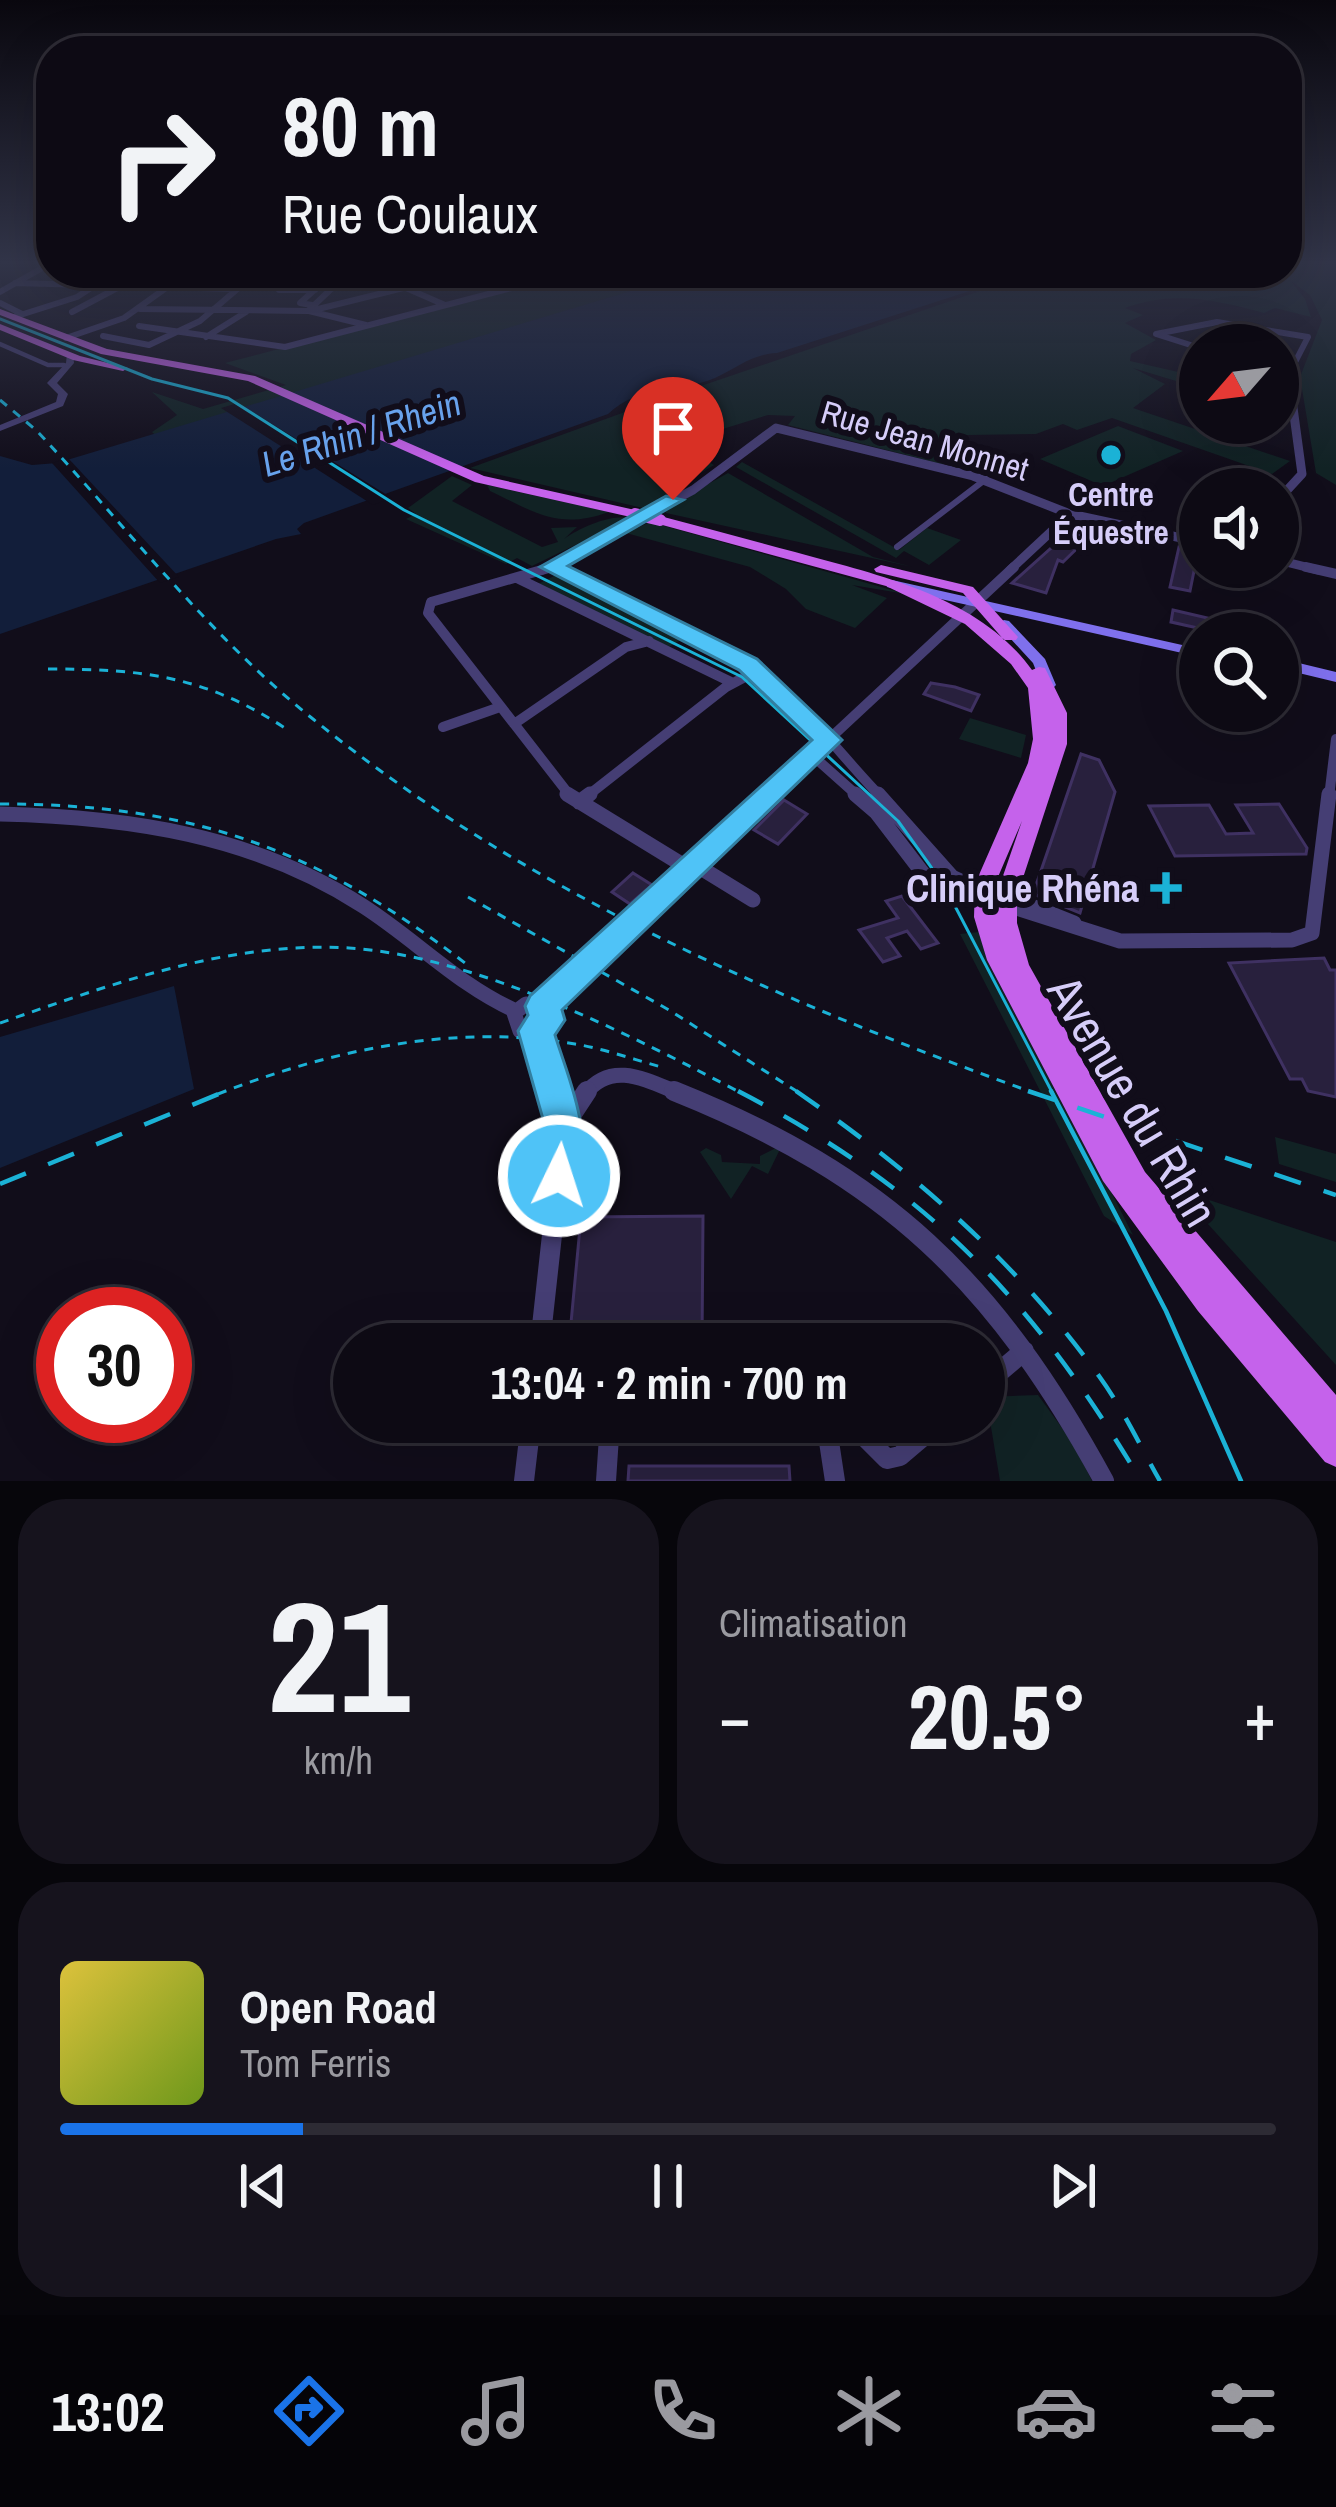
<!DOCTYPE html>
<html lang="fr">
<meta charset="utf-8">
<style>
:root{--surface:#0d0a14;--page:#16131d;--text:#f1f3f6;--muted:#9a9aa0;--line:#2d2b34;--accent:#1a73e8}
body{margin:0;font-family:"Archivo Narrow",sans-serif;background:var(--page);color:var(--text);height:100vh;display:flex;flex-direction:column;font-size:45px;white-space:nowrap}
*{box-sizing:border-box;margin:0}
p{font-size:39px;color:var(--muted)}
.icon{flex:none;width:66px;height:66px;fill:none;stroke:currentColor;stroke-width:2;stroke-linecap:round;stroke-linejoin:round}
.map{position:relative;height:1481px;overflow:hidden}
.details{display:flex;flex-direction:column;gap:18px;padding:18px;background:#07060b;flex:1}
.details>*{flex:none}
.banner{position:absolute;left:36px;top:36px;width:1266px;height:252px;border-radius:48px;box-shadow:0 12px 48px #0002,0 0 0 3px var(--line);background:#0d0a14;color:var(--text);overflow:hidden}
.needle{width:78px;rotate:242deg}
.tools{position:absolute;left:1179px;top:324px;display:grid;gap:24px}
.tools a{display:grid;place-items:center;width:120px;height:120px;border-radius:50%;background:var(--surface);box-shadow:0 12px 48px #0002,0 0 0 3px var(--line);font-size:60px}
.speed{position:absolute;left:36px;top:1287px;display:flex;gap:24px;font-size:60px;font-weight:700;text-align:center}
.speed>*{display:grid;place-content:center;width:156px;height:156px;border-radius:50%;background:var(--surface);box-shadow:0 12px 48px #0002,0 0 0 3px var(--line);line-height:1}
.speed .limit{border:18px solid #d22;background:#fff;color:#111}
.pin{position:absolute;display:grid;place-items:center;width:102px;height:102px;color:#fff;margin:-123px -51px;border-radius:50% 50% 50% 0;rotate:-45deg;box-shadow:0 0 12px #0007}
.pin .icon{rotate:45deg}
.me{position:absolute;width:132px;margin:-66px;rotate:4deg;stroke-linejoin:round;filter:drop-shadow(0 0 9px #0008)}
.turn{display:flex;align-items:center;gap:42px;height:252px;padding:0 48px;font-size:54px}
.turn .icon{width:156px;height:156px;stroke-width:2.5}
.turn b{display:block;font-size:84px;line-height:102px}
.big{font-size:90px;font-weight:700;line-height:1.1}
.details .tile{flex:1;display:flex;flex-direction:column;justify-content:center;gap:18px;min-width:0;padding:0 42px;border-radius:48px;background:var(--page)}
.details .dial{align-items:center;gap:0}
.dial b{font-size:156px;line-height:1}
.song{display:flex;align-items:center;gap:36px}
.cover{width:144px;height:144px;border-radius:18px;background:linear-gradient(135deg,hsl(50 70% 55%),hsl(80 70% 35%))}
.played{height:12px;border-radius:6px;background:linear-gradient(90deg,var(--accent) 20%,var(--line) 20%)}
.keys{display:flex;justify-content:space-around;direction:ltr}
.heat{display:flex;justify-content:space-between;align-items:center;font-size:66px;direction:ltr}
.details .tiles{flex:1;display:grid;gap:18px;grid-template-columns:1fr 1fr}
.tile:last-child{grid-column:span 2}
.trip{position:absolute;left:333px;top:1323px;width:672px;height:120px;border-radius:60px;background:var(--surface);box-shadow:0 12px 48px #0002,0 0 0 3px var(--line);font-weight:700;line-height:120px;text-align:center}
.dock{display:flex;height:192px;justify-content:space-around;align-items:center;background:#050408;color:var(--muted)}
.dock .icon{width:84px;height:84px}
.dock .active{color:var(--accent)}
.dock b{font-size:54px;color:var(--text)}
.map>svg:first-child{display:block}
.green{fill:#112224}
.water{fill:#121e3a}
.pier{fill:#110d1a}
.building{fill:#28203d;stroke:#3f3162;stroke-width:3}
.lines{fill:none;stroke-linecap:round;stroke-linejoin:round}
.pedestrian-far1{stroke:#453e74;stroke-width:4.5}
.pedestrian{stroke:#453e74;stroke-width:6}
.minor-far4{stroke:#453e74;stroke-width:6}
.minor-far3{stroke:#453e74;stroke-width:9}
.minor-far2{stroke:#453e74;stroke-width:10}
.minor-far1{stroke:#453e74;stroke-width:15}
.minor{stroke:#453e74;stroke-width:20}
.tertiary{fill:#453e74;fill-rule:evenodd}
.secondary{fill:#7f70ed;fill-rule:evenodd}
.primary{fill:#c562eb;fill-rule:evenodd}
.tram-far1{stroke:#1bb2d6;stroke-width:3}
.tram{stroke:#1bb2d6;stroke-width:4.5}
.rail-far1{stroke:#1bb2d6;stroke-width:3;stroke-dasharray:9 8;stroke-linecap:butt}
.rail{stroke:#1bb2d6;stroke-width:4.5;stroke-dasharray:28 24;stroke-linecap:butt}
.primary-bridge{stroke:#c562eb;stroke-width:12}
.route{fill:#4fc3f7;stroke:#337fa1;stroke-width:3}
.poi-dot{fill:#1bb2d6;stroke:#110d1a;stroke-width:4.5}
.labels{text-anchor:middle;stroke-width:12;stroke-linejoin:round;paint-order:stroke}
.far-street-label{font-size:33px;fill:#d6cdf9;stroke:#110d1a}
.far-poi-label{font-size:33px;font-weight:bold;fill:#d6cdf9;stroke:#110d1a}
.far-water-label{font-size:36px;font-style:italic;fill:#68a2ec;stroke:#110d1a}
.poi-label{font-size:39px;font-weight:bold;fill:#d6cdf9;stroke:#110d1a;text-anchor:end}
.near-street-label{font-size:48px;fill:#d6cdf9;stroke:#110d1a}
</style>
<div class="map">
<svg width="1336" height="1481" viewBox="0 0 1336 1481">
<rect width="100%" height="100%" fill="#110d1a"/>
<path class="green" d="M1287,262H1336V485L1316,473L1300,377L1322,320L1310,295L1291,281L1305,299L1311,317L1275,308L1264,313C1215,300 1175,290 1125,308L1143,315L1125,323L1156,340L1131,354L1130,361L1187,374L1176,381L1133,368L1165,384L1133,408L1290,461L1272,474L1112,418L1077,430L1063,424L1036,434L967,435L942,464L788,425L795,416L768,415L697,437L642,406L1033,273H1287Z
M569,273H691L155,435L152,432L177,415L152,392L203,409L286,385L225,363Z
M625,412L714,465L643,508L470,468Z
M1118,426L1183,451L1103,486L1040,459Z
M742,462L899,550L927,528L961,540L929,565L904,551L896,558L736,467Z
M728,473L873,557L913,567L666,513L665,508Z
M452,476L472,485L452,501L542,547L558,542L551,528L577,527L564,539C581,527 611,514 631,518L532,566L517,558L506,564L406,519L416,514L408,508Z
M487,485L609,512C559,530 536,513 490,491Z
M650,522L906,594L852,585L887,598L855,628L806,609L786,589L750,567L626,533Z
M558,574L680,634L681,640L669,647L536,585Z
M970,718L1026,735L1021,758L959,739Z
M979,932L1133,1235L1104,1216L960,934Z
M1275,1137L1336,1154V1182L1279,1164Z
M782,1145L768,1174L752,1166L731,1199L700,1152L706,1148L721,1155L722,1162L760,1164V1156Z
M1194,1195L1336,1242V1365L1207,1223Z
M1038,1395L1073,1443L1092,1481H1000L986,1397Z"/>
<path class="water" d="M691,273H1026L777,353C752,354 737,368 715,378C677,394 641,383 608,414L304,523L297,529L301,534L276,539L0,634V456L32,465L57,463Z
M174,986L194,1089L0,1168V1037Z"/>
<path class="pier" d="M238,403L392,498L373,505L221,408Z
M68,458L179,577L160,583L52,463Z"/>
<path class="building" d="M1082,526L1097,529L1063,562L1058,560L1046,593L1012,583L1069,532L1079,536Z
M1179,547L1198,551L1190,591L1170,587Z
M1173,610L1255,629L1254,633H1220L1171,622Z
M931,683L955,687L979,695L971,711L924,694Z
M1081,754L1099,760L1115,792L1080,913L1033,894Z
M784,800L807,814L778,844L754,830Z
M1279,804L1307,848L1306,854L1175,856L1149,806L1209,805L1226,834L1253,833L1236,805Z
M633,873L652,885L630,904L612,892Z
M902,896L938,943L921,949L907,931L887,938L900,956L883,962L859,930L898,918L886,901Z
M1324,958L1330,970H1336V1097L1308,1091L1302,1079H1290L1229,963Z
M703,1216L702,1344H569L581,1217Z
M629,1466H789L790,1481H628Z"/>
<g class="lines">
<path class="pedestrian-far1" d="M166,288L185,273
M0,344L48,365H64"/>
<path class="pedestrian" d="M897,547L986,479"/>
<path class="minor-far4" d="M500,273L527,283
M15,283L237,289
M406,288L445,305
M279,290H315
M0,292L51,263
M0,303L22,314
M312,305L300,303L333,273
M140,309L309,311L366,325
M309,310L348,273
M310,311L464,273
M72,312L121,286
M14,317L77,297L114,273
M139,326L285,347L569,273
M103,336L149,345L200,321L256,273
M206,337L246,312
M66,338L124,318L166,288
M1200,348L1156,334L1217,322L1308,337L1289,374L1292,396"/>
<path class="minor-far3" d="M1278,500L1302,474L1291,393
M1278,560L1318,570
M551,567L556,570
M542,570L693,490L776,428L973,476L1070,514L1200,542
M1010,570L1070,514"/>
<path class="minor-far2" d="M551,567C616,600 688,628 750,667C801,699 839,754 881,797
M552,567L431,602L428,613L571,797
M1306,567L1336,574
M519,579L733,683
M514,724L626,647L649,641
M443,727L500,707
M813,756L859,797
M586,797L726,687L756,671
M767,797L1014,567
M1329,797L1336,739"/>
<path class="minor-far1" d="M567,794L691,870
M855,794L876,812L925,876L944,885L1120,941L1292,940L1312,933L1329,794
M878,794L952,877L967,884
M579,802L590,794
M0,814C129,817 253,835 363,906C416,940 458,985 516,1011
M696,865L753,900
M1004,895L1074,923
M543,1006L770,794
M536,1031L554,1094
M536,1031H520L514,1013L526,1004L543,1006
M585,1094C612,1059 648,1081 681,1094"/>
<path class="minor" d="M674,1091C886,1176 995,1281 1104,1481
M564,1126L587,1091
M540,1344L564,1126L554,1091
M984,1385L1024,1351
M826,1422L835,1481
M850,1422L887,1459L900,1456L940,1422
M524,1481L531,1422
M606,1481L610,1422"/>
<path class="tertiary" d="M67,354H73L74,363L57,383L68,394L63,406L0,431V425L56,402L58,394L47,383L66,363Z"/>
<path class="secondary" d="M892,580L1200,649V657L887,587V581Z
M1004,620L1009,621L1045,659L1056,685L1053,688H1043L1033,663L997,624Z
M1278,658L1336,672V682L1278,668Z"/>
<path class="primary" d="M0,309L107,349L255,376L484,476L635,510L642,514L635,518L475,482L248,381L101,354L0,315Z
M0,324L80,356L128,368L123,371L73,360L0,330Z
M660,516C705,528 750,540 795,552C878,575 979,596 1032,670L1039,667L1045,668L1067,713V744L1017,896V923L1029,965L1145,1172L1336,1395V1467L1325,1462L1198,1311L1103,1181L987,960L974,917L975,884L1028,763L1033,739L1028,688L1011,664L965,624L886,586L655,523L653,520ZM1022,821L996,896L995,884Z
M881,565L973,587L1018,637L1016,640H1004L963,593L876,572L874,569Z"/>
<path class="tram-far1" d="M0,319L152,379L228,398L404,510L742,677L898,821L944,885L1053,1094"/>
<path class="tram" d="M1051,1091L1166,1311L1241,1481"/>
<path class="rail-far1" d="M0,400L36,430C127,527 209,636 313,719C527,893 779,1001 1037,1094
M48,669C144,669 206,676 288,730
M0,804C191,804 314,847 465,963
M468,897L669,1010L801,1094
M0,1023C112,984 228,941 349,948C476,956 631,1035 743,1094
M218,1094C331,1050 454,1023 575,1044C605,1049 635,1060 665,1068"/>
<path class="rail" d="M738,1091C927,1189 1033,1299 1141,1481
M796,1091C912,1171 1016,1261 1099,1376C1123,1409 1140,1446 1160,1481
M1028,1091L1336,1195
M0,1184L226,1091"/>
<path class="primary-bridge" d="M635,514L660,520"/>
</g>
<linearGradient id="sky" x2="0" y2="1"><stop stop-color="#09070e"/><stop offset="0.56" stop-color="#323549"/><stop offset="1" stop-color="#323549" stop-opacity="0"/></linearGradient>
<rect width="1336" height="469" fill="url(#sky)"/>
<path class="route" d="M666,496L683,500L568,566L757,659L842,740L562,1010L565,1020L555,1035C571,1086 596,1138 573,1190L559,1196L545,1190L539,1176L545,1126L518,1031L528,1015L525,1006L530,996L812,740L739,670L540,567Z"/>
<g class="poi-dot">
<circle cx="1111" cy="455" r="12"/>
<path d="M1160 870h12v12h12v12h-12v12h-12v-12h-12v-12h12z"/>
</g>
<g class="labels">
<g class="far-street-label">
<text transform="translate(925 440) rotate(16)" y="12">Rue Jean Monnet</text>
</g>
<g class="far-poi-label">
<text x="1111" y="506">Centre<tspan x="1111" dy="38">Équestre</tspan></text>
</g>
<g class="far-water-label">
<text transform="translate(361 433) rotate(-18)" y="13">Le Rhin / Rhein</text>
</g>
<g class="poi-label">
<text x="1139" y="902">Clinique Rhéna</text>
</g>
<g class="near-street-label">
<text transform="translate(1133 1101) rotate(59)" y="17">Avenue du Rhin</text>
</g>
</g>
</svg>
<div class="tools">
<a><svg class="needle" viewBox="-14 -14 28 28"><path d="M0-13l5 13h-10z" fill="#e53935"/><path d="M0 13l5-13h-10z" fill="#9a9aa0"/></svg></a>
<a><svg class="icon" aria-label="sound" viewBox="0 0 24 24"><path d="M4 9h4l5-4v14l-5-4H4zM17 9q2 3 0 6"/></svg></a>
<a><svg class="icon" aria-label="search" viewBox="0 0 24 24"><circle cx="10" cy="10" r="6"/><path d="M15 15l6 6"/></svg></a>
</div>
<div class="speed"><div class="limit">30</div></div>
<div class="pin" style="left:673px;top:500px;background:#d93025"><svg class="icon" aria-label="arrive" viewBox="0 0 24 24"><path d="M6 21V4h12l-3 4 3 4H6"/></svg></div>
<svg class="me" style="left:559px;top:1176px" viewBox="-20 -20 40 40"><circle r="17" fill="#4fc3f7" stroke="#fff" stroke-width="3"/><path d="M0-11L8 9 0 5-8 9z" fill="#fff"/></svg>
<div class="trip">13:04 · 2 min · 700 m</div>
<div class="banner">
<div class="turn"><svg class="icon" aria-label="right" viewBox="0 0 24 24"><path d="M7 20v-9h11M14 6l5 5-5 5"/></svg><div><b>80 m</b>Rue Coulaux</div></div>
</div>
</div>
<section class="details">
<div class="tiles">
<div class="tile dial"><b>21</b><p>km/h</p></div>
<div class="tile"><p>Climatisation</p>
<div class="heat"><a>−</a><b class="big">20.5°</b><a>+</a></div>
</div>
<div class="tile">
<div class="song"><i class="cover"></i><div><b>Open Road</b><p>Tom Ferris</p></div></div>
<div class="played"></div>
<div class="keys"><svg class="icon" aria-label="previous" viewBox="0 0 24 24"><path d="M18 5L8 12l10 7zM5 5v14"/></svg><svg class="icon" aria-label="pause" viewBox="0 0 24 24"><path d="M8 5v14M16 5v14"/></svg><svg class="icon" aria-label="next" viewBox="0 0 24 24"><path d="M6 5l10 7-10 7zM19 5v14"/></svg></div>
</div>
</div>
</section>
<nav class="dock">
<b>13:02</b>
<svg class="icon active" aria-label="directions" viewBox="0 0 24 24"><path d="M12 3l9 9-9 9-9-9zM9 14v-3h6M13 9l2 2-2 2"/></svg>
<svg class="icon" aria-label="music" viewBox="0 0 24 24"><path d="M9 18V5l10-2v13"/><circle cx="6" cy="18" r="3"/><circle cx="16" cy="16" r="3"/></svg>
<svg class="icon" aria-label="phone" viewBox="0 0 24 24"><path d="M5 4h4l2 5-3 2q2 4 5 5l2-3 5 2v4C11 20 4 13 5 4z"/></svg>
<svg class="icon" aria-label="climate" viewBox="0 0 24 24"><path d="M12 3v18M4 7l16 10M4 17L20 7"/></svg>
<svg class="icon" aria-label="car" viewBox="0 0 24 24"><path d="M5 17H2v-5l4-1 3-4h7l3 4 3 1v5h-3M9 17h6M6 11h13"/><circle cx="7" cy="17" r="2"/><circle cx="17" cy="17" r="2"/></svg>
<svg class="icon" aria-label="filters" viewBox="0 0 24 24"><path d="M4 7h16M4 17h16"/><circle cx="9" cy="7" r="2"/><circle cx="15" cy="17" r="2"/></svg>
</nav>
